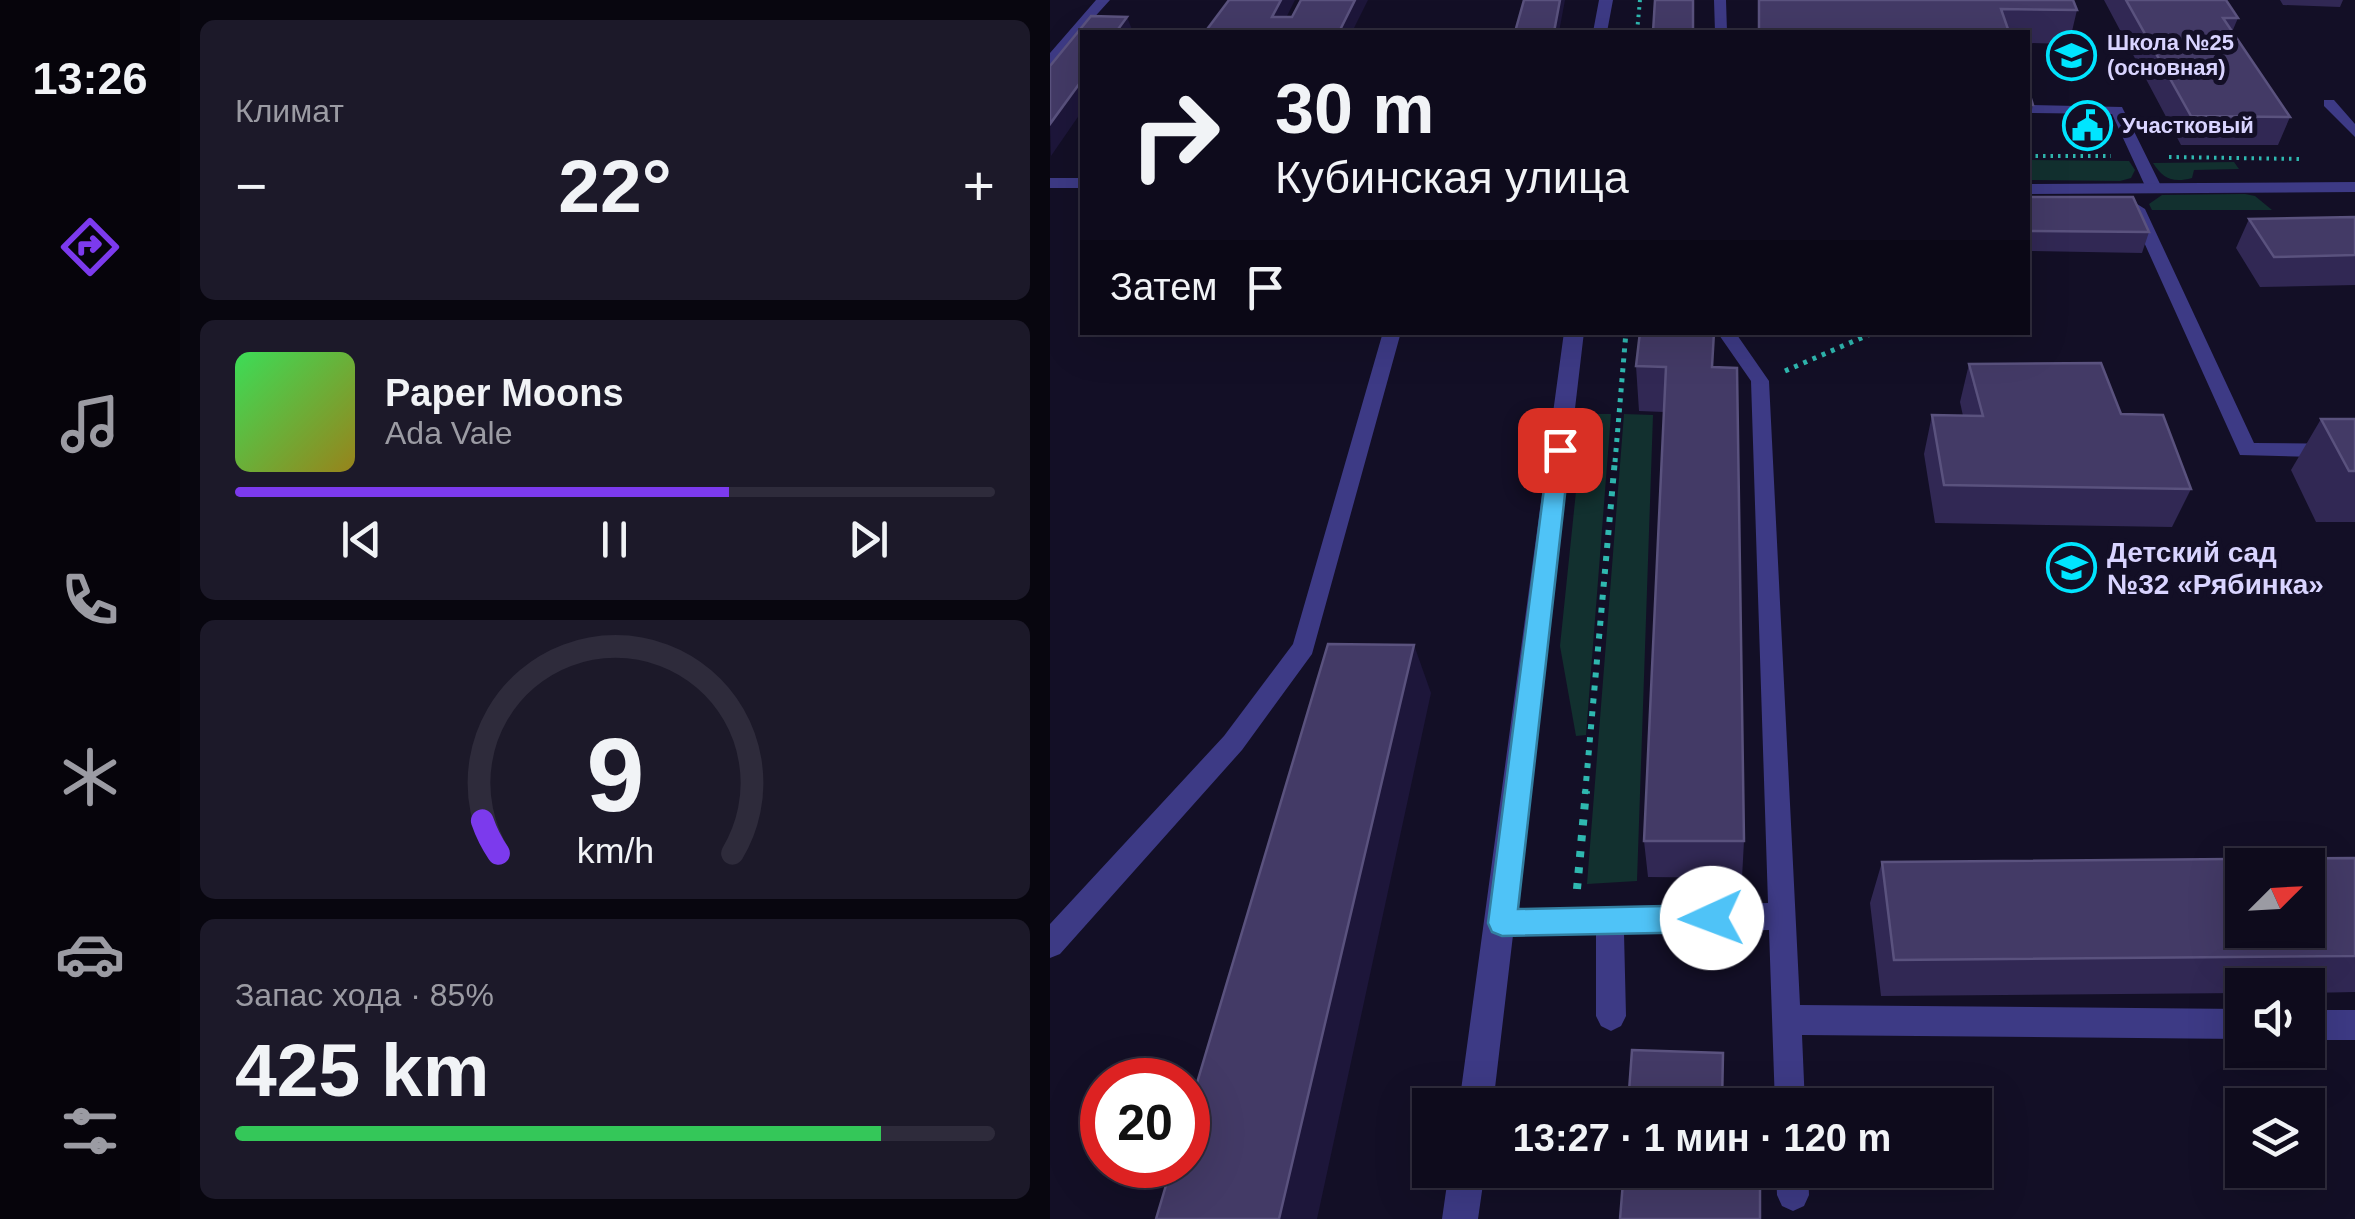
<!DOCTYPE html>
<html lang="ru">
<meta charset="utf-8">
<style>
:root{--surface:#0e0b1c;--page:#1c1929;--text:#f1f3f6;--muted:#9b9ba3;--line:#2e2b3b;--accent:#7c3aed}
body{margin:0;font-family:Helvetica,sans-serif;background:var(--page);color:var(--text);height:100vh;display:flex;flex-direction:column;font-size:38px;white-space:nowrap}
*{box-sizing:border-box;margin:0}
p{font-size:32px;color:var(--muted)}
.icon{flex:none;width:55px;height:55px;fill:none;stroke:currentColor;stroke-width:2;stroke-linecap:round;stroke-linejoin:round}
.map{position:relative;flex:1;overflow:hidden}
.side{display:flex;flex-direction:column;gap:20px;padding:20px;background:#08060f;width:870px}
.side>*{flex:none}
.hud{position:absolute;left:30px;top:30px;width:950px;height:305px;border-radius:0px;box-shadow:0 10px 40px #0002,0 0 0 2px var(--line);background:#0e0b1c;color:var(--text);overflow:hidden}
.needle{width:65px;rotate:66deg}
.buttons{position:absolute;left:1175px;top:848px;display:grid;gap:20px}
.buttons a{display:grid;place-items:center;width:100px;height:100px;border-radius:0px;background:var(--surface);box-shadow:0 10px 40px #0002,0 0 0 2px var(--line);font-size:50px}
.speed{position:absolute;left:30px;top:1058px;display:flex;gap:20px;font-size:50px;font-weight:700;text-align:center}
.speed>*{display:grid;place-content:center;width:130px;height:130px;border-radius:50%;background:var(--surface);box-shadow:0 10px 40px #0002,0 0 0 2px var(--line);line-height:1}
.speed .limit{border:15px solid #d22;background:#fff;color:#111}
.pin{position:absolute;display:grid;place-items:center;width:85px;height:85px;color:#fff;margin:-42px;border-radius:20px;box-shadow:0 5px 15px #0006}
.me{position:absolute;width:110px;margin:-55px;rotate:268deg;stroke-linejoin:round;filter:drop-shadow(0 0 8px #0008)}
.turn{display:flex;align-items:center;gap:35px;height:210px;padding:0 30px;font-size:45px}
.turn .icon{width:130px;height:130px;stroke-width:2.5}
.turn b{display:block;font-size:70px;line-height:85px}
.then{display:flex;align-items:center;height:95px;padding:0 30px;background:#0003;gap:20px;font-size:38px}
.big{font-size:75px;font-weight:700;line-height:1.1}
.side .tile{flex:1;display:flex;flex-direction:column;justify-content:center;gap:15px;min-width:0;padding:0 35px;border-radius:15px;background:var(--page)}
.side .dial{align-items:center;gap:0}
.dial svg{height:260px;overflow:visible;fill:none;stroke:var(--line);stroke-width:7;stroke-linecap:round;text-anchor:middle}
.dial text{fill:var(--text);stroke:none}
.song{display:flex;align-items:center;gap:30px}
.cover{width:120px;height:120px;border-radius:15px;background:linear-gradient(135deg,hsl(130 70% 55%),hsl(50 70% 35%))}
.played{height:10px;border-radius:5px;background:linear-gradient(90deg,var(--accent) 65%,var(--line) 65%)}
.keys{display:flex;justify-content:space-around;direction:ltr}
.heat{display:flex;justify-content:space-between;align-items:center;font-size:55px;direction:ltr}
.charge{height:15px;border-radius:8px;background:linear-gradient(90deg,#34c759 85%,var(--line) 0)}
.trip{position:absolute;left:362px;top:1088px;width:580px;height:100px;border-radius:0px;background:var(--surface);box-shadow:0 10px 40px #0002,0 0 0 2px var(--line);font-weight:700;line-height:100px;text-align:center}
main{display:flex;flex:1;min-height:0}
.dock{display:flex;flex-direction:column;width:180px;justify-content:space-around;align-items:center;background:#06040b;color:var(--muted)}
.dock .icon{width:70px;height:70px}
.dock .on{color:var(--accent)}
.dock b{font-size:45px;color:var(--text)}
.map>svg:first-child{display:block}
.green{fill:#12302f}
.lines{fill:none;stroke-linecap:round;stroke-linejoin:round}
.path-far3{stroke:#2fb8b0;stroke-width:4;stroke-dasharray:2.5 5;stroke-linecap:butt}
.path-far2{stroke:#2fb8b0;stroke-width:5;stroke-dasharray:4 6;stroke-linecap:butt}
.path-far1{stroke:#2fb8b0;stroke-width:6;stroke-dasharray:5 8;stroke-linecap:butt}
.path{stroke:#2fb8b0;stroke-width:8;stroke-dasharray:6 10;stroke-linecap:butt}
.service{fill:#3d3a85;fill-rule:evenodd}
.minor{fill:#3d3a85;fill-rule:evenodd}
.wall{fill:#312854}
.shaded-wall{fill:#1d163a}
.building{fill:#433a66;stroke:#5a527e;stroke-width:2.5;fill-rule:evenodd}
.route{fill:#4fc3f7;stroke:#337fa1;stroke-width:2.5}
.labels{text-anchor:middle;stroke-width:10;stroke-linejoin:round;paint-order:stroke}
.far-poi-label{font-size:22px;font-weight:bold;fill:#d9d4ff;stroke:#130f26;text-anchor:start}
.poi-label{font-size:28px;font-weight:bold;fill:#d9d4ff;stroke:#130f26;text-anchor:start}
</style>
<main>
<nav class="dock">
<b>13:26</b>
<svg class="icon on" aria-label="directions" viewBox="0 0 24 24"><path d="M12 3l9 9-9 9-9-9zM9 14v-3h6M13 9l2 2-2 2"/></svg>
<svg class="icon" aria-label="music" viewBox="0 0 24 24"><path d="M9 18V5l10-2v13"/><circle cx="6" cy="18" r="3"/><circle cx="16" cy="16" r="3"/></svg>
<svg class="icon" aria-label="phone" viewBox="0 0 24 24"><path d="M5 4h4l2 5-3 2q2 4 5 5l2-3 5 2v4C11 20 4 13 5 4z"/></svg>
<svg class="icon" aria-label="climate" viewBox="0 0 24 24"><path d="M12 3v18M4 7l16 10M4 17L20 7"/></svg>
<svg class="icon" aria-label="car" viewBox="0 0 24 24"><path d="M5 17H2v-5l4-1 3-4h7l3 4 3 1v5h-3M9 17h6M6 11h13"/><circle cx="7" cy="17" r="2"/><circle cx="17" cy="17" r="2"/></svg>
<svg class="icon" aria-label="filters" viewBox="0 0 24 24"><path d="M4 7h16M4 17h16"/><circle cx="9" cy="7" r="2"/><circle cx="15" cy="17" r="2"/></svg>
</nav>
<section class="side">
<div class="tile"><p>Климат</p>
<div class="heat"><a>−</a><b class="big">22°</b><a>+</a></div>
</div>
<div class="tile">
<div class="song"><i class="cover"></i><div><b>Paper Moons</b><p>Ada Vale</p></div></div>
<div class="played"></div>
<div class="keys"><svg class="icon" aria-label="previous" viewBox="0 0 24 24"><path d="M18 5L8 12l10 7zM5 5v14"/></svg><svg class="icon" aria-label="pause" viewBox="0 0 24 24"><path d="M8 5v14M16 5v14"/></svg><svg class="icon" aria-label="next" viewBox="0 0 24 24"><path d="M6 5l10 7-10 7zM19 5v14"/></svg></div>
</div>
<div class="tile dial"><svg viewBox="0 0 100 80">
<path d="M14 69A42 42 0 1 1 86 69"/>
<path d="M14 69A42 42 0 0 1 9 59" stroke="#7c3aed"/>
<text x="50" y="56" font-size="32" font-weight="700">9</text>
<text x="50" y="72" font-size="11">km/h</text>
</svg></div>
<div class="tile"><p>Запас хода · 85%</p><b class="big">425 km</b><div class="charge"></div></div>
</section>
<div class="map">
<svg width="1305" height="1219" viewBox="0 0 1305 1219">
<rect width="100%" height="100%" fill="#130f26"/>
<path class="green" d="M978,160L1079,161L1085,170L1081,178L1070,181L978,180Z
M1184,162L1189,169L1144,170L1142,178C1123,183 1113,179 1103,163Z
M1195,194L1205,196L1222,210H1102L1099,204L1112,195Z
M534,414H561L536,735L526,736L510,646Z
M574,414L603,415L587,881L537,884Z"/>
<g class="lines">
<path class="path-far3" d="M587,32L590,0
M978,156H1061
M1119,157L1251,159"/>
<path class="path-far2" d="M735,371L825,332
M565,462L576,332"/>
<path class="path-far1" d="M535,794L565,459"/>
<path class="path" d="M527,889L536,791"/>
<path class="service" d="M664,0H676L677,32H665Z
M1274,100H1284L1305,124V137L1274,106Z
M978,105L1072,107L1112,188L1104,193L1096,188L1062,114L978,113Z
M1087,204L1095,209L1204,443L1305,444V458L1190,455L1079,209Z
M333,332H351L262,654L192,750L10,954L0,958V924L174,736L243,644Z
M667,332H685L719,381L750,1005L1192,1009V1039L752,1035L755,1105H725L719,930L574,933L576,1016L571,1026L561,1031L551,1026L546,1016V934L452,936L442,932L438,923L442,914L452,910L718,903L701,381Z
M1258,1010H1305V1040H1258Z
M726,1170H758L759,1195L754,1206L743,1211L732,1206L727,1195Z"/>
<path class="minor" d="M46,0H60L0,66V53Z
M549,0H563L557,32H543Z
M0,178H32V188H0Z
M1305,182V192L978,194V184Z
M514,332H534L443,1105H409Z
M399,1170H435L428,1219H392Z"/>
</g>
<path class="wall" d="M709,0L1027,10L1019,44L978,43V32H708Z
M1054,0H1176L1188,18L1182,32L1240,117L1228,145H1131Z
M1230,0H1293L1290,7L1233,5Z
M978,89L983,105L978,128Z
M978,197L1099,232L1092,253L978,251Z
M1305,217V285L1210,287L1186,248L1199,219Z
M919,364L1071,414L1141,489L1122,527L885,523L874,454L882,415L913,416L910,402Z
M586,366L664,367L694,841L692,878L598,877L594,841L614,412L589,411Z
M1271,419H1305V522H1266L1241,470Z
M1305,858V992L1258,993V985H1192V993L831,996L820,903L832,862Z"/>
<path class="shaded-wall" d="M231,0H245L229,32L222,17Z
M305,0H318L302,32H289Z
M510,0H515L509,32H504Z
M77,17L83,32H66Z
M32,80V111L1,156L0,124Z
M364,645L381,693L267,1219H229Z"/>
<path class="building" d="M179,0H231L222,17H242L251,0H305L289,32H155Z
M474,0H510L504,32H465Z
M605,0H643V32H603Z
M709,0H1023L1027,10L951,9L959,32H709Z
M1076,0H1176L1188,18H1173L1240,117L1141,116Z
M41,16L77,17L66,32H32V80L0,124V66Z
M978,89L983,105H978Z
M978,197H1083L1099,232L978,231Z
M1305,217V255L1224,257L1199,219Z
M590,332H664L662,367L687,368L694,841H594L616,367L586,366Z
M1051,363L1071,414L1113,415L1141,489L894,485L882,415L933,416L919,364Z
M1271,419H1305V471H1299Z
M278,644L364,645L229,1219H106L122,1165H138V1113Z
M1305,858V956L844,960L832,862ZM1192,865H1258V930H1192Z
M582,1050L673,1053L672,1105H578Z
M574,1170H710V1219H570Z"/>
<path class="route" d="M510,444L520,450L468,909L662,905L671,909L676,918L671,928L662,932L452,936L442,932L438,923L499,450Z"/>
<defs>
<symbol id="school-ring" viewBox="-11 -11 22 22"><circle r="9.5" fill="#130f26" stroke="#00e5ff" stroke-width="1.5"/><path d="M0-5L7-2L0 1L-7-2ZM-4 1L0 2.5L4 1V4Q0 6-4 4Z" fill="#00e5ff"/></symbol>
<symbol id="civic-ring" viewBox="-11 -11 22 22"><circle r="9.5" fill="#130f26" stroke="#00e5ff" stroke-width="1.5"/><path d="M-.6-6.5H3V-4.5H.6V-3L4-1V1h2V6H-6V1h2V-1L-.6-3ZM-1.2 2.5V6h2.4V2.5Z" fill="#00e5ff"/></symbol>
</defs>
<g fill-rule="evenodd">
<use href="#school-ring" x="994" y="28" width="55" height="55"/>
<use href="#civic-ring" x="1010" y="98" width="55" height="55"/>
<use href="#school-ring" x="994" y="540" width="55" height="55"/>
</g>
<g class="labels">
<g class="far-poi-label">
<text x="1057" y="50">Школа №25<tspan x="1057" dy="25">(основная)</tspan></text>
<text x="1072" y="133">Участковый</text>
</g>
<g class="poi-label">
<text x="1057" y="562">Детский сад<tspan x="1057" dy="32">№32 «Рябинка»</tspan></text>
</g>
</g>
</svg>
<div class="buttons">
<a><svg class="needle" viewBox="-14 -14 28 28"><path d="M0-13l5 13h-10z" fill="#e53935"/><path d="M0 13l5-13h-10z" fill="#9b9ba3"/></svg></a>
<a><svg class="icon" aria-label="sound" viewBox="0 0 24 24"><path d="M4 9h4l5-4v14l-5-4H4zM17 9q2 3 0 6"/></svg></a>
<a><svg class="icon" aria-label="layers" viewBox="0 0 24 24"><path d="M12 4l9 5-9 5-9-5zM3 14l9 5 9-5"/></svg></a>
</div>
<div class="speed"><div class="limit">20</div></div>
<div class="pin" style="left:510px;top:450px;background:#d93025"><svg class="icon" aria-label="arrive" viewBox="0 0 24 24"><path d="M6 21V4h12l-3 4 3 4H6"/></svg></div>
<svg class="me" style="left:662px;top:918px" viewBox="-20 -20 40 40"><circle r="19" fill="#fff"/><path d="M0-13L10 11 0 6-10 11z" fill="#4fc3f7"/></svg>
<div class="trip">13:27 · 1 мин · 120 m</div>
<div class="hud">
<div class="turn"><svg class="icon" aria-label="right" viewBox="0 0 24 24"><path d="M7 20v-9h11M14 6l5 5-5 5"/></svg><div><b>30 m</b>Кубинская улица</div></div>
<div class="then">Затем<svg class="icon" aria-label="arrive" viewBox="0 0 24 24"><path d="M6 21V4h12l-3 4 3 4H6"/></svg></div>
</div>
</div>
</main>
